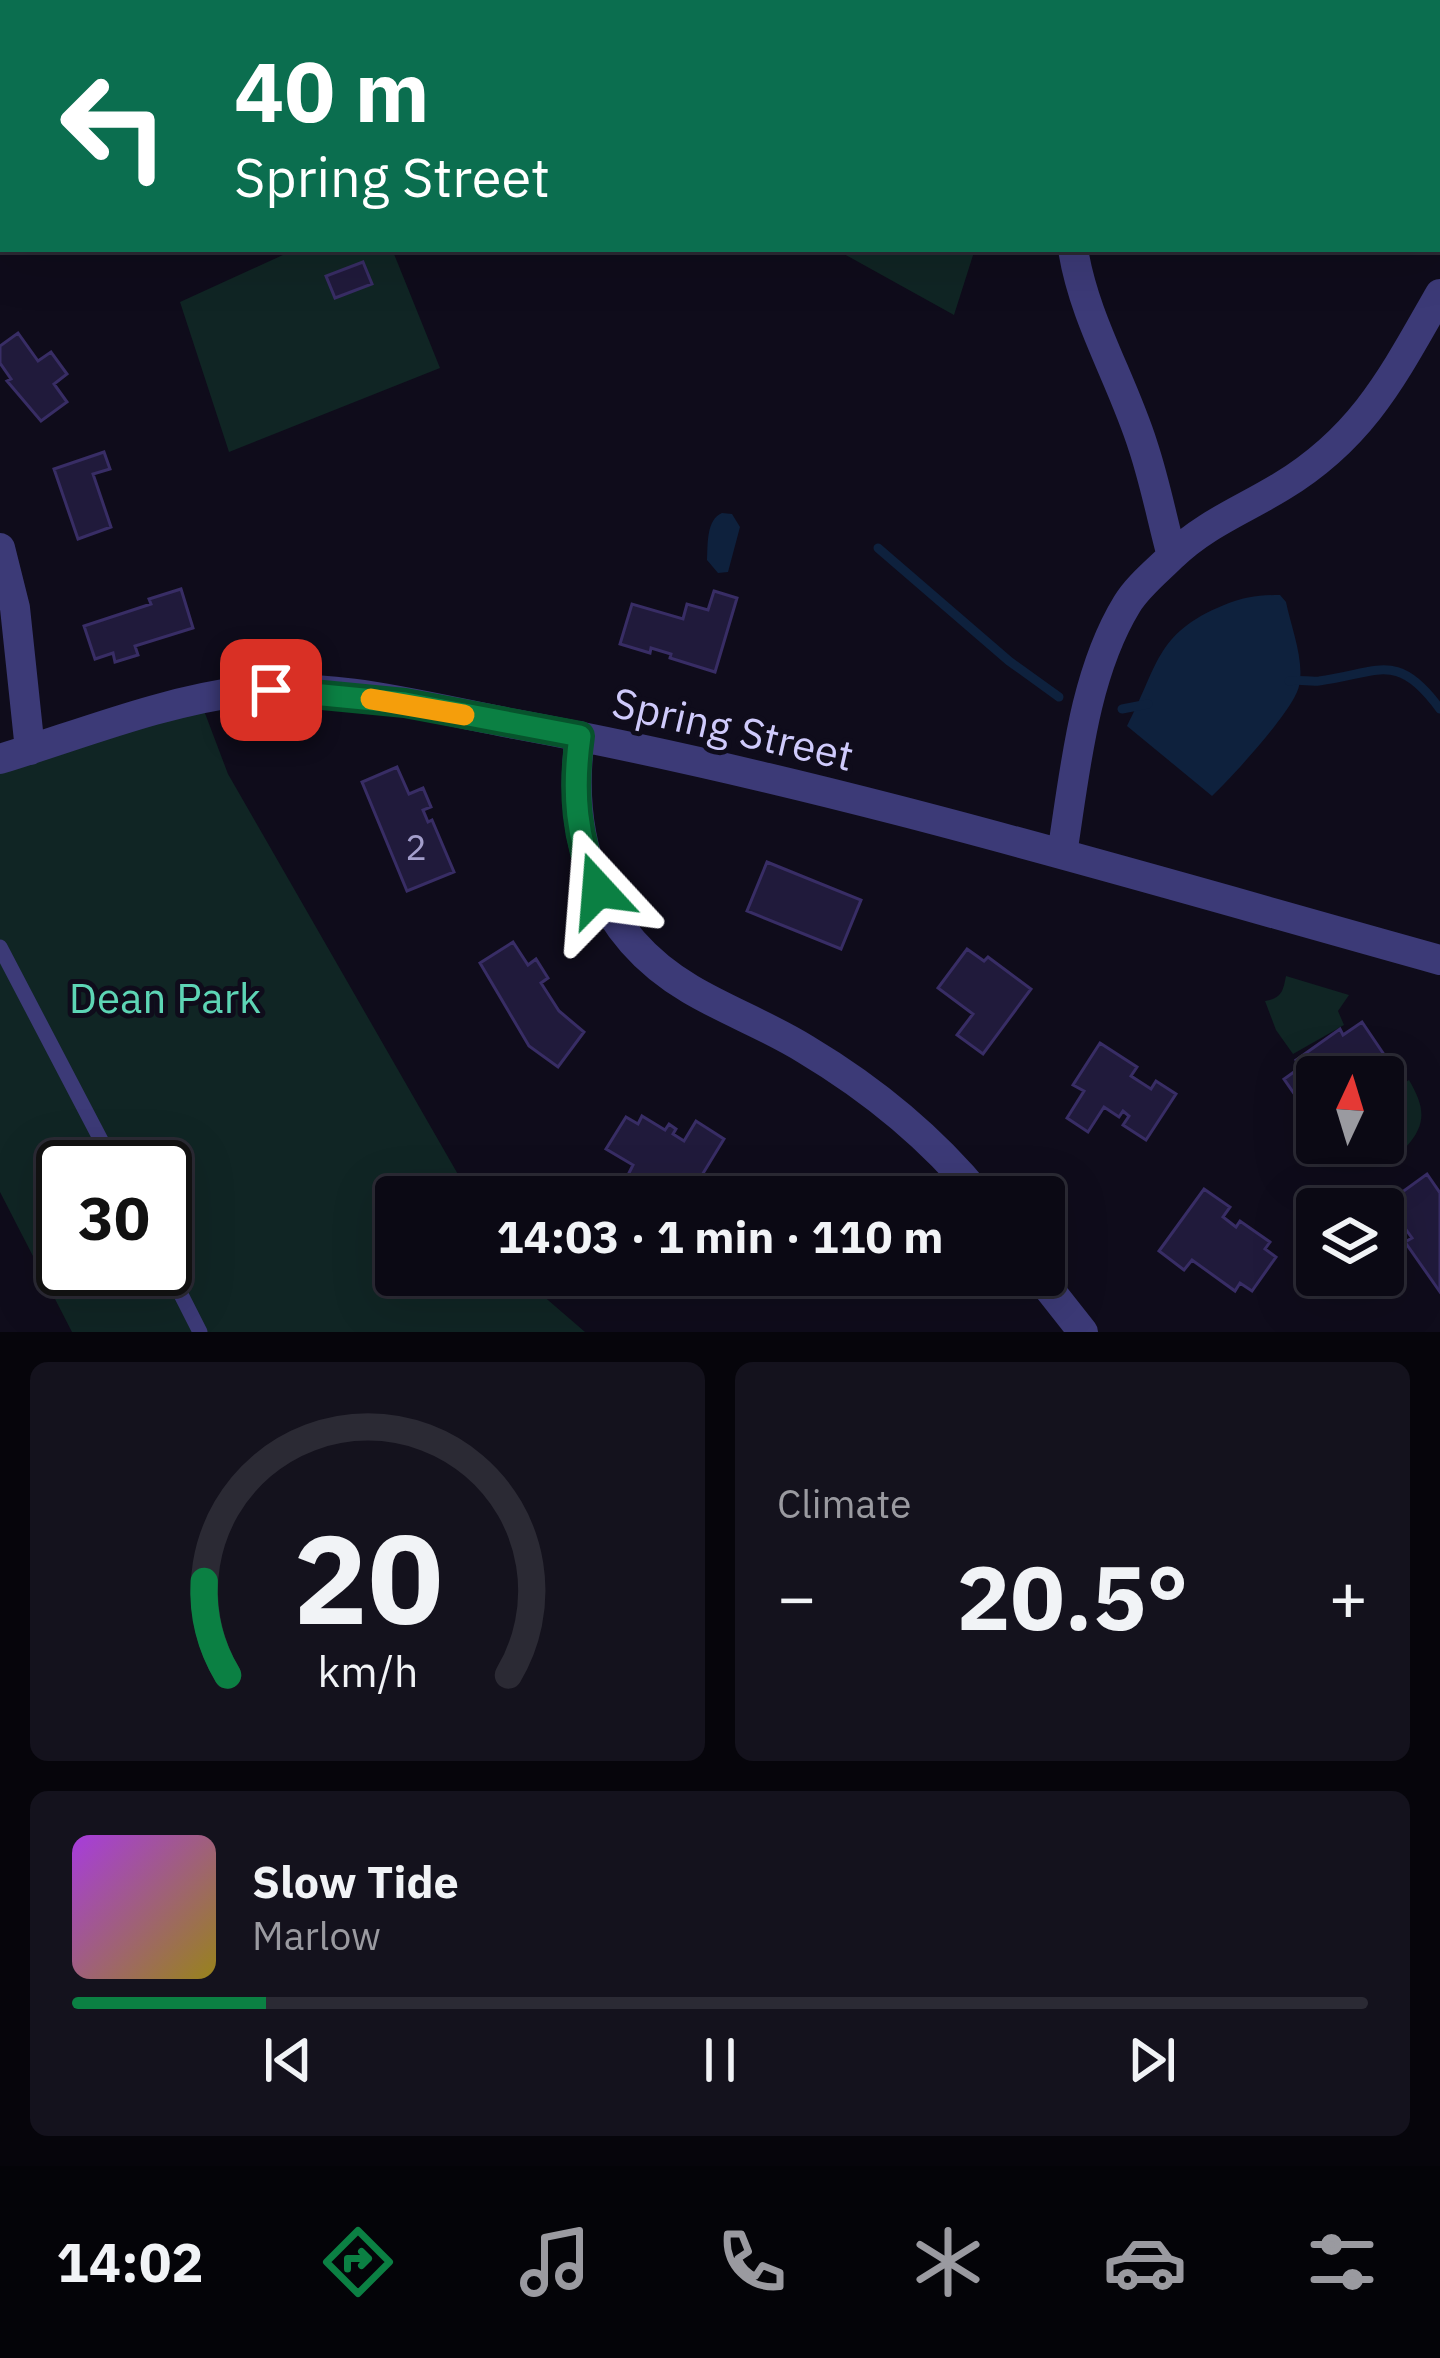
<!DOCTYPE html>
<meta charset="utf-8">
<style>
:root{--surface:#0b0914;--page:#14121d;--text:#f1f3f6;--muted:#9a9aa0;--line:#2b2a34;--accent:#0b8043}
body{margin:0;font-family:"IBM Plex Sans",sans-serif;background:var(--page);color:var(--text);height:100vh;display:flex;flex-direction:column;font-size:45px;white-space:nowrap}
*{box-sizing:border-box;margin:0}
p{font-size:39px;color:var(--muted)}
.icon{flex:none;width:66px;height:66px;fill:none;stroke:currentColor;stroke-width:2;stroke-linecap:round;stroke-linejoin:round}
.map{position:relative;height:1332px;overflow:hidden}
.side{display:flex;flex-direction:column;gap:30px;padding:30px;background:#06050b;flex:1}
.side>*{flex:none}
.banner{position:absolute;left:0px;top:0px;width:1440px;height:252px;box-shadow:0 12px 48px #0002,0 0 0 3px var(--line);background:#0b6e4f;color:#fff;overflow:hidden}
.needle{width:78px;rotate:4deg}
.buttons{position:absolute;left:1296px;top:1056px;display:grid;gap:24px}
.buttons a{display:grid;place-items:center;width:108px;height:108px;border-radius:12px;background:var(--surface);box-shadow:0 12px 48px #0002,0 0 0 3px var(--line);font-size:60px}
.speed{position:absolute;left:36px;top:1140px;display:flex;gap:24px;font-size:60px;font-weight:700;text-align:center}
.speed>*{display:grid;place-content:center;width:156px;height:156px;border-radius:50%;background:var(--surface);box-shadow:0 12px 48px #0002,0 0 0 3px var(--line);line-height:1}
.speed .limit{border:6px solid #111;border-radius:18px;background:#fff;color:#111}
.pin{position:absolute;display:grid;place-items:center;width:102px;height:102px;color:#fff;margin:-51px;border-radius:24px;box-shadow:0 6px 18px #0006}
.me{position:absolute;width:132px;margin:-66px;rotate:341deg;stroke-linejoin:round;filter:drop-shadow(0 0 9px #0008)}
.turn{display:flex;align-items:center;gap:42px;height:252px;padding:0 36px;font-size:54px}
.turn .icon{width:156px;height:156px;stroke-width:2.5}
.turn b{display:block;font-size:84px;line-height:102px}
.big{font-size:90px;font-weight:800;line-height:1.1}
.side .widget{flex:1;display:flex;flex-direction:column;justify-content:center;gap:18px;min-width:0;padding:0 42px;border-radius:18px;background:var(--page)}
.side .dial{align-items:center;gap:0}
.dial svg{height:312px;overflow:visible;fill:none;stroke:var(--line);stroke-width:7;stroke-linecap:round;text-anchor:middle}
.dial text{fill:var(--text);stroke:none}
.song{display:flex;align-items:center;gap:36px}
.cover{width:144px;height:144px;border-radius:18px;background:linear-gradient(135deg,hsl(280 70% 55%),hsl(50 70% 35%))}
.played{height:12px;border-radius:6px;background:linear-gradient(90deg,var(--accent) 15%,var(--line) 15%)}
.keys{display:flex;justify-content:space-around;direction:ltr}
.heat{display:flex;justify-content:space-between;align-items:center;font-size:66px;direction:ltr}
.side .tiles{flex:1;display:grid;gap:30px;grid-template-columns:1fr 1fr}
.widget:last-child{grid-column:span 2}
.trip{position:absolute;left:375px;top:1176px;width:690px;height:120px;border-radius:12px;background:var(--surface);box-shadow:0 12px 48px #0002,0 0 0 3px var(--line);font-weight:800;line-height:120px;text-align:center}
.tabs{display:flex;height:192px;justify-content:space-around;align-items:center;background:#040408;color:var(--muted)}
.tabs .icon{width:84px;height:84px}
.tabs .active{color:var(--accent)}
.tabs b{font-size:54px;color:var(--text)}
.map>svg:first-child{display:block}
.green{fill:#102524;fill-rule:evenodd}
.water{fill:#0e213d}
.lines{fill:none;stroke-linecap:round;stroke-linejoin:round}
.stream{stroke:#0e213d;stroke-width:9}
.building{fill:#201a3b;stroke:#382d65;stroke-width:3}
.lane{stroke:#3c3a77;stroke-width:15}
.street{stroke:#3c3a77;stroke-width:30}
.route-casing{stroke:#07532c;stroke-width:30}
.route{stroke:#0b8043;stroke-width:21}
.slow{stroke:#f59e0b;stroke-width:21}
.labels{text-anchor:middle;stroke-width:10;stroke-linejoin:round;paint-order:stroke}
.number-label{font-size:36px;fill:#a39ecb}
.street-label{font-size:42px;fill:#cfcafb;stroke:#0f0c1b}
.park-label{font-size:42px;fill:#5dd5b5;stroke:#0f0c1b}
</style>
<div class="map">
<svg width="1440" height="1332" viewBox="0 0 1440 1332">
<rect width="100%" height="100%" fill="#0f0c1b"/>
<path class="green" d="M296,249H392L440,368L229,452L180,302Z
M835,249H975L954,315Z
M200,700L228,774L471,1197H396V1275H519L585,1332H72L0,1192V759ZM63,1167H165V1269H63Z
M1286,976L1349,995L1338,1011L1344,1025L1293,1054L1276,1030L1265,1001C1282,998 1283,991 1286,976Z
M1409,1080C1424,1106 1428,1123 1406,1147L1383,1116V1096Z"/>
<path class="water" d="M722,513L732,514L740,527L728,572L718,573L707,560C708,544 706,520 722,513Z
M1280,595L1286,602C1291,627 1305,661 1299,686C1294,710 1232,777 1212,796L1127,726C1158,667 1155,633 1224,605C1244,597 1259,595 1280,595Z"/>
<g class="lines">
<path class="stream" d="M878,548L1009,661L1059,697
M1289,681C1300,679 1309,682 1319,681C1379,673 1397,650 1440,709
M1122,709L1148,704"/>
</g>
<path class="building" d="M176,0H322L175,3Z
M363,262L372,284L335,298L326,276Z
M18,333L38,361L51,352L67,374L54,384L67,402L41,421L7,381L11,379L0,363V346Z
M104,452L110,469L93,474L111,527L78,539L54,469Z
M181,589L193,628L135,646L138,655L115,662L113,653L95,659L84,626L151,604L149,599Z
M714,591L737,598L715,672L670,658L671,654L651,648L650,653L620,644L632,604L683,619L687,604L708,610Z
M397,767L409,794L423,788L431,807L423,810L428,822L432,820L454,872L407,891L362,782Z
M767,862L861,900L841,949L747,911Z
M513,942L528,965L536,959L548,978L541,983L559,1011L584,1032L558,1067L529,1046L480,963Z
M967,949L984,961L988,957L1031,989L983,1054L957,1035L973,1014L938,988Z
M1362,1022L1385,1056L1370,1066L1375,1072L1368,1077H1317V1094L1302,1105L1284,1079L1301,1067L1296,1060L1340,1029L1343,1035Z
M1100,1043L1137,1067L1131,1076L1151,1089L1156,1081L1176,1094L1146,1140L1123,1125L1129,1116L1123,1111L1119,1117L1104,1107L1088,1132L1067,1118L1084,1091L1073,1085Z
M642,1116L665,1130L669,1124L676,1129L673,1134L684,1141L696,1121L724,1139L699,1180L694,1178L684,1195L673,1188L667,1197H652L648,1194L651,1189L628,1175L633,1165L606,1149L626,1117L638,1124Z
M1427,1174L1440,1193V1292L1405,1242L1412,1238L1387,1203Z
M807,1179L814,1186L819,1181L834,1196L790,1197Z
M1204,1189L1230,1207L1223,1217L1236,1227L1240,1221L1270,1242L1265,1249L1276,1257L1252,1291L1240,1283L1235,1291L1192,1260L1184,1270L1159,1251Z"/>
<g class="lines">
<path class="lane" d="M0,947L115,1167
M165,1263L200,1332"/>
<path class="street" d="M1128,3L1129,0
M0,548L15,608L30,750
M1172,556C1205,524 1243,510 1282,486C1364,436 1394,374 1440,294
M580,736C566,839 597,934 690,989C727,1011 768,1026 805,1049C872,1089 930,1136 980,1197
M0,759C79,735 163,701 245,691C334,681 429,708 515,724C828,782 1134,875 1440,960
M1062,854C1075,773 1083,676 1127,604C1138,586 1157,571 1172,556C1162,519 1155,482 1143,446C1122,379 1084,319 1073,249
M1038,1275L1083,1332"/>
</g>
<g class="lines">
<defs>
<path id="route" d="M271,690L405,703L580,736C572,792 576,838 598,890"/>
</defs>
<use href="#route" class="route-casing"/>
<use href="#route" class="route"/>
<path class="slow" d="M371,699L464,715"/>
</g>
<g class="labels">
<g class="number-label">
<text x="416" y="860">2</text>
</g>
<g class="street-label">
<text transform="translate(733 729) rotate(13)" y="15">Spring Street</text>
</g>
<g class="park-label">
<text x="165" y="1013">Dean Park</text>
</g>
</g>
</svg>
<div class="buttons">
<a><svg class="needle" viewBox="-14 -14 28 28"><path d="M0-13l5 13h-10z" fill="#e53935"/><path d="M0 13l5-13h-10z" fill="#9a9aa0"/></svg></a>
<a><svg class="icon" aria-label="layers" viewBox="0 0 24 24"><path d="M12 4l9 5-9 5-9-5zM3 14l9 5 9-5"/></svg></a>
</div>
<div class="speed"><div class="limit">30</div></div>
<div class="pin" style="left:271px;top:690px;background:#d93025"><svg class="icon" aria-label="arrive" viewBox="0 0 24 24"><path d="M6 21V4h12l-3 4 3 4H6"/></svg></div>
<svg class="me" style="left:598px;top:890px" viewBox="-20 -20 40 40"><path d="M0-17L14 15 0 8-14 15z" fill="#0b8043" stroke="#fff" stroke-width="4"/></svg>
<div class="trip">14:03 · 1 min · 110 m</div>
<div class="banner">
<div class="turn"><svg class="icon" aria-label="left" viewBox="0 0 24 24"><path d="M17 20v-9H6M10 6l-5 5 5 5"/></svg><div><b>40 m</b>Spring Street</div></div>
</div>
</div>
<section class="side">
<div class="tiles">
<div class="widget dial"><svg viewBox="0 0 100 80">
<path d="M14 69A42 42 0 1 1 86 69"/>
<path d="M14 69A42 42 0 0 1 8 45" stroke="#0b8043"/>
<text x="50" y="56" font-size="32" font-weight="700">20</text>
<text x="50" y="72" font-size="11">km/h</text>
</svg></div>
<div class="widget"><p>Climate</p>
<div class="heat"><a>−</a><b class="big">20.5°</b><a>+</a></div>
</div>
<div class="widget">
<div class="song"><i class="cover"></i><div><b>Slow Tide</b><p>Marlow</p></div></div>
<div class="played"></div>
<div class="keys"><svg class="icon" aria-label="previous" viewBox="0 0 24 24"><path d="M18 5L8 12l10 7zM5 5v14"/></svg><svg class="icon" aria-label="pause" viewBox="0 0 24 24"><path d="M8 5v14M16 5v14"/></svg><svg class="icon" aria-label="next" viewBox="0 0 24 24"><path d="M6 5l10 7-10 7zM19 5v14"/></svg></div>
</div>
</div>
</section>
<nav class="tabs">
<b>14:02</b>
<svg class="icon active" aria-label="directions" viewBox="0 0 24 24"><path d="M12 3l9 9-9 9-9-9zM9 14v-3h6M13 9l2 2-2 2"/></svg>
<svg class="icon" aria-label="music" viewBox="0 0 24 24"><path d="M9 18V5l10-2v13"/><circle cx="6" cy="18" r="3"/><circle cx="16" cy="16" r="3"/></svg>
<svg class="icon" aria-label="phone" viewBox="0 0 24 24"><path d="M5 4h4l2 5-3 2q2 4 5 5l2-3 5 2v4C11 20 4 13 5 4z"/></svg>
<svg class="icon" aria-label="climate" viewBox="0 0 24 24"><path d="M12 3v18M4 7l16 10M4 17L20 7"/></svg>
<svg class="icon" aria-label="car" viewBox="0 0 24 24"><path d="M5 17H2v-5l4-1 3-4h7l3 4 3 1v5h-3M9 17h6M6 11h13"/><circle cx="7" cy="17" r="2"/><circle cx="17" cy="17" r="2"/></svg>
<svg class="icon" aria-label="filters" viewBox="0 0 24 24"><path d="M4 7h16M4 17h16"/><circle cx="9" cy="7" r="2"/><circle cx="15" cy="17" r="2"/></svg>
</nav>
